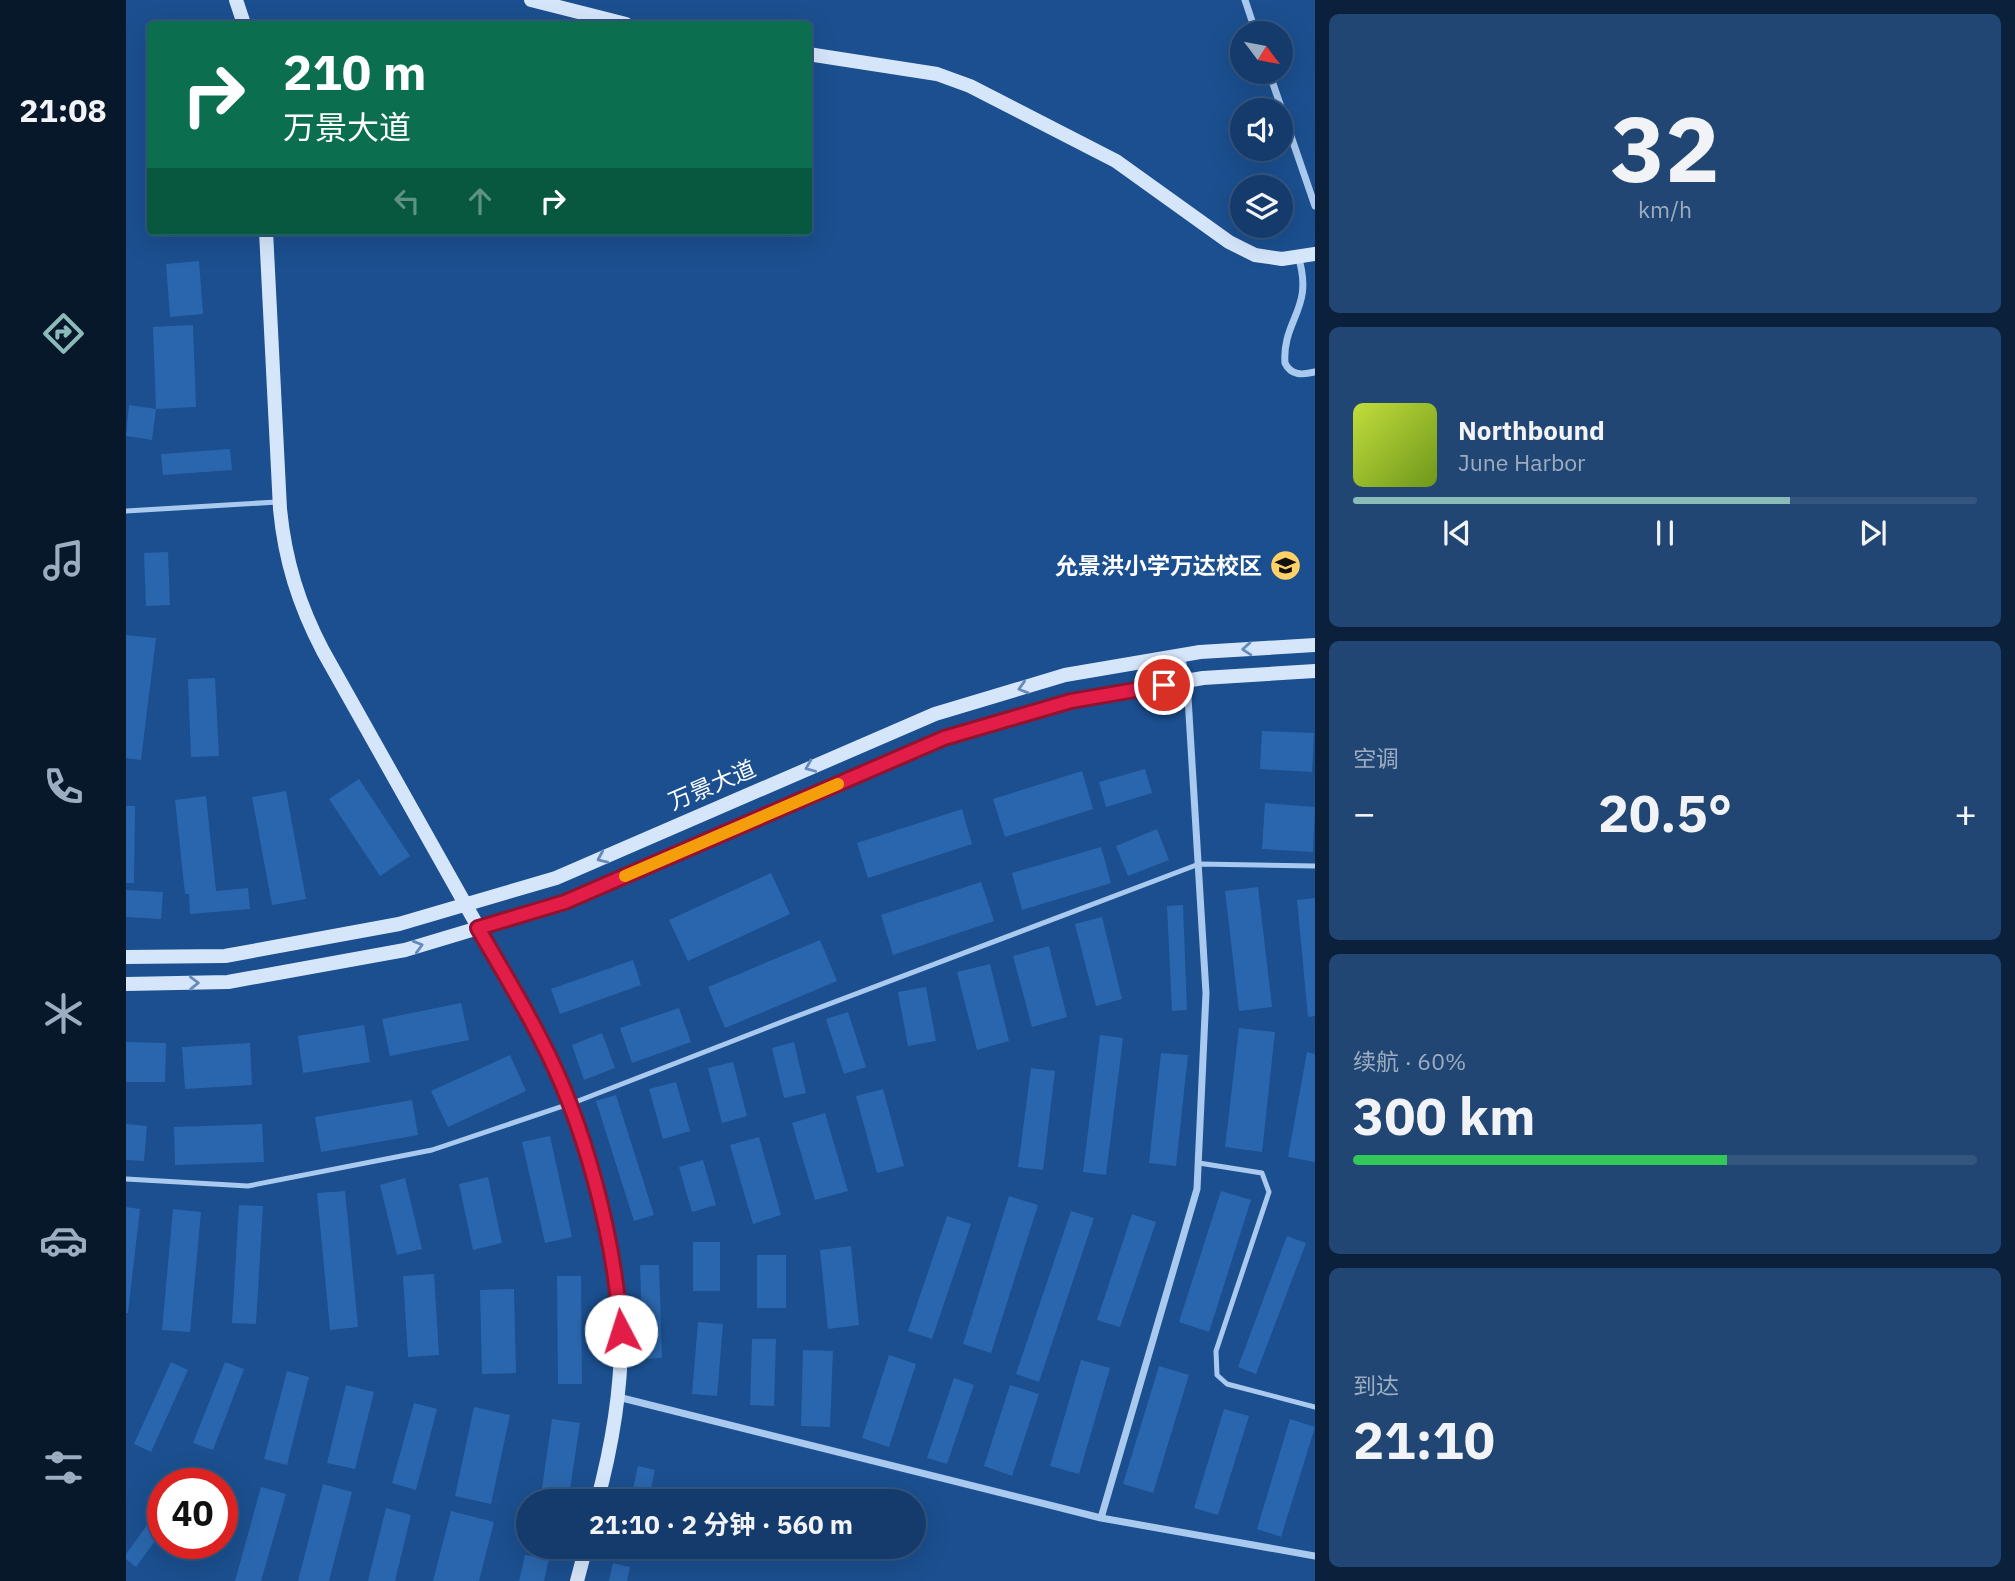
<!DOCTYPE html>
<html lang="zh">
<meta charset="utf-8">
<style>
:root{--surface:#143b6b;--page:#214673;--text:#f1f3f6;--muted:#9dadc1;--line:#33557e;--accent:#8bbbb9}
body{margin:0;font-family:"IBM Plex Sans","Noto Sans SC",sans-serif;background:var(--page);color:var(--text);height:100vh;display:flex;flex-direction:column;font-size:26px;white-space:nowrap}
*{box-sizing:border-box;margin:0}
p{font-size:23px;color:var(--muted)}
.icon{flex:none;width:38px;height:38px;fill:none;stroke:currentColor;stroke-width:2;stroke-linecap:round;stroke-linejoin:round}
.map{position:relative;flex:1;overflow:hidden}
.side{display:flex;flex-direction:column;gap:14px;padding:14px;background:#0b203b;width:700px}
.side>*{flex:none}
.banner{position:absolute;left:21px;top:21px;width:665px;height:214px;border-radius:7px;box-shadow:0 7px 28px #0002,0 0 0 2px var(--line);background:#0b6e4f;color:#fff;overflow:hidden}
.needle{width:46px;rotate:122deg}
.tools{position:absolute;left:1104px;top:21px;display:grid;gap:14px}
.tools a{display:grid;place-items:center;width:63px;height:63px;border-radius:50%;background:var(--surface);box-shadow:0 7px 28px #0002,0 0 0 2px var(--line);font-size:35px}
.speed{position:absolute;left:21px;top:1468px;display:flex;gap:14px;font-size:35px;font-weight:700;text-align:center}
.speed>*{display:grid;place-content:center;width:91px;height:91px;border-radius:50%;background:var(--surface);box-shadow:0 7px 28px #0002,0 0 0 2px var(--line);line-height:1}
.speed .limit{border:10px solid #d22;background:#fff;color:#111}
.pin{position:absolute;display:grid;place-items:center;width:60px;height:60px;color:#fff;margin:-30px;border:4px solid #fff;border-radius:50%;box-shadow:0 2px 7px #0007}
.me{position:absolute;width:77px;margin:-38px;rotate:355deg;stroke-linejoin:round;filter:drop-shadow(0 0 5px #0008)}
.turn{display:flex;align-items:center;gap:24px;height:147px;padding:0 21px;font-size:32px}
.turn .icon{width:91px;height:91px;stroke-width:2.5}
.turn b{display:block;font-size:49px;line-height:60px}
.lanes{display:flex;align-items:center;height:66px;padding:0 21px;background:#0003;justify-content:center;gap:35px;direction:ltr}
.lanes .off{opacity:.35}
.big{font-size:52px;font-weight:700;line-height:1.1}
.side .card{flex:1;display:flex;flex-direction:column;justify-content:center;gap:10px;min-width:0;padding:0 24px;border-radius:10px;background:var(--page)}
.side .dial{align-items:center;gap:0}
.dial b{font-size:91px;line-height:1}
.song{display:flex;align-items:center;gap:21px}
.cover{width:84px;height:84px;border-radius:10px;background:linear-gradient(135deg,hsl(70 70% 55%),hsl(80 70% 35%))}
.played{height:7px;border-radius:4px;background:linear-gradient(90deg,var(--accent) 70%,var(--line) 70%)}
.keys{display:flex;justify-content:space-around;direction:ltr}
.heat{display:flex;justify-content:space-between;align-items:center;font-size:38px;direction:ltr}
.charge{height:10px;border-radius:5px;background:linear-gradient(90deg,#34c759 60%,var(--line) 0)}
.trip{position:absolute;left:390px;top:1489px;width:410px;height:70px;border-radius:35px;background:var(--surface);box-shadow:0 7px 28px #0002,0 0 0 2px var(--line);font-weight:700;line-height:70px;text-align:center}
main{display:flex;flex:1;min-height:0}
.dock{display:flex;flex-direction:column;width:126px;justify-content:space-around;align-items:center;background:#08182b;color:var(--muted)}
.dock .icon{width:49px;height:49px}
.dock .selected{color:var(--accent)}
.dock b{font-size:32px;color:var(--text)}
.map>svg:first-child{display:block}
.building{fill:#2a66ad}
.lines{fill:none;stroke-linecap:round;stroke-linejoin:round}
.lane{stroke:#a9c9ee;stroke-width:5}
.street{stroke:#a9c9ee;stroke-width:7}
.secondary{stroke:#d6e6fa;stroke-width:14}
.oneway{stroke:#668bba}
.route-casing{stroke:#92132f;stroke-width:18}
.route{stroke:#e11d48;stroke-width:12}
.slow{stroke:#f59e0b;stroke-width:12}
.labels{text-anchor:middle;stroke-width:7;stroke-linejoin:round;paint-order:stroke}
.poi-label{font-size:23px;font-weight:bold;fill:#fff;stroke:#1b4f8f;text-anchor:end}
.street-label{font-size:23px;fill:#fff;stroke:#1b4f8f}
</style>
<main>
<nav class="dock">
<b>21:08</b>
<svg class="icon selected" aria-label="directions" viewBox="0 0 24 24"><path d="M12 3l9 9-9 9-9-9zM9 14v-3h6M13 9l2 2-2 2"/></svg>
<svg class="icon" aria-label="music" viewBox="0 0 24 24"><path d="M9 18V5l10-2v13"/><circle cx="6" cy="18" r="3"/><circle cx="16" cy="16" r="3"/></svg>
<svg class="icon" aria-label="phone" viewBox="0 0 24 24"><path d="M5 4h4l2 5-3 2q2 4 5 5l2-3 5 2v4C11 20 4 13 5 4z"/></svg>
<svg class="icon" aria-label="climate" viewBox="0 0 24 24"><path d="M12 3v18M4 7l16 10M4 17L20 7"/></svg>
<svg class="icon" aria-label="car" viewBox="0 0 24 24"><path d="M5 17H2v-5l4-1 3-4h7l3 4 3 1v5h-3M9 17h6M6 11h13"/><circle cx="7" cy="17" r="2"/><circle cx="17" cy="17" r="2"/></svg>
<svg class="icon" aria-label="filters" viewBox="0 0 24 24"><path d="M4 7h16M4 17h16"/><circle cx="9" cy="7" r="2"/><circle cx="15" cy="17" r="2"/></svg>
</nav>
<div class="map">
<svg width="1189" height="1581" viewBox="0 0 1189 1581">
<rect width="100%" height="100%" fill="#1b4f8f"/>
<path class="building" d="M73,261L77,314L44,317L40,264Z
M67,325L70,407L30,409L27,327Z
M3,405L30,409L26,440L0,436Z
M104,449L106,470L37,475L35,454Z
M42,552L44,605L20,606L18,553Z
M0,635L30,638L15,760L0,758Z
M89,678L93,756L65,757L62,679Z
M1136,731L1188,733L1186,772L1134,769Z
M1019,769L1026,793L980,807L973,782Z
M956,771L967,809L879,837L867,799Z
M233,779L284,856L254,876L203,799Z
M160,791L180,899L146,905L126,797Z
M80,796L90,891L122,888L124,909L64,914L63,894H59L49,800Z
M1139,803L1189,807L1187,852L1136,849Z
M0,806H9L8,883H0Z
M836,809L846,844L742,878L731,843Z
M1031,829L1043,860L1002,876L990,846Z
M975,847L985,883L896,910L886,873Z
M645,873L664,914L562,961L543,920Z
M855,882L868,921L767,955L755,915Z
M1132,887L1146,1007L1113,1011L1099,891Z
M0,890L37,892L35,919L0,917Z
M1189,898V1016L1182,1017L1171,900Z
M1057,905L1061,1010L1046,1011L1041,906Z
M976,917L996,999L970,1006L949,924Z
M694,940L711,981L599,1028L582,987Z
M923,946L941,1017L906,1027L887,956Z
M507,960L515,985L434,1014L425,989Z
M864,964L883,1041L851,1050L831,972Z
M800,987L810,1041L782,1046L772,992Z
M335,1003L343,1040L264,1056L256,1019Z
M553,1008L565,1042L506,1063L494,1028Z
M722,1012L740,1067L718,1074L700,1019Z
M238,1025L244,1062L177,1073L172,1036Z
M1113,1028L1149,1032L1136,1152L1099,1147Z
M476,1033L489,1068L458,1080L446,1045Z
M974,1035L997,1038L980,1175L957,1172Z
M0,1042L40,1043L39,1082H0Z
M668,1042L680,1093L658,1098L646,1048Z
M124,1043L126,1085L59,1089L56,1047Z
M1181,1052L1189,1054V1162L1162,1157Z
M1035,1053L1062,1055L1050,1166L1023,1163Z
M384,1055L400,1091L322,1127L305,1091Z
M607,1062L621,1116L596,1123L582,1068Z
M905,1068L929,1071L917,1170L892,1167Z
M550,1082L564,1131L537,1139L523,1089Z
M757,1089L778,1166L751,1173L730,1096Z
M490,1095L528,1215L508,1221L470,1101Z
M286,1100L292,1135L195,1152L189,1117Z
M699,1113L722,1191L689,1200L666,1123Z
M0,1124L21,1126L18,1161L0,1160Z
M136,1124L138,1162L49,1165L48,1127Z
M424,1136L446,1237L419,1243L396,1142Z
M633,1137L655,1215L627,1224L604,1145Z
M577,1160L590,1205L566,1212L553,1167Z
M362,1177L376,1243L347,1250L333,1184Z
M279,1178L296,1249L271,1255L254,1185Z
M219,1191L232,1327L204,1330L191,1193Z
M1095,1191L1125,1200L1083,1332L1053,1322Z
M883,1196L912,1205L865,1353L837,1344Z
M113,1205L137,1206L130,1324L106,1323Z
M0,1207L14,1209L2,1313H0Z
M47,1209L75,1212L64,1332L36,1330Z
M945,1211L968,1218L913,1382L890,1374Z
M1006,1214L1030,1222L994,1327L971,1320Z
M821,1216L845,1224L806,1339L782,1331Z
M1161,1236L1180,1243L1130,1374L1112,1367Z
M567,1242H594V1291H567Z
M725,1246L733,1325L702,1329L694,1250Z
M631,1255H660V1308H631Z
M514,1265H533L536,1358L517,1359Z
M308,1274L313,1355L282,1357L277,1276Z
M431,1276H455L456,1384H432Z
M388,1289L390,1373L356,1374L354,1290Z
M572,1322L597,1324L591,1396L566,1394Z
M626,1339H650L648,1406L624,1405Z
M677,1350L707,1351L704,1427L675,1426Z
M763,1355L790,1364L763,1447L736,1438Z
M955,1360L984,1368L953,1474L924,1466Z
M45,1362L62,1370L25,1452L8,1444Z
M99,1362L118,1369L87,1450L67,1443Z
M1033,1366L1063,1375L1027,1493L997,1484Z
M161,1371L183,1377L161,1465L138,1459Z
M828,1378L848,1385L821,1464L801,1458Z
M220,1385L248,1392L229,1469L201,1463Z
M884,1385L913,1394L886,1476L858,1466Z
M288,1403L311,1409L290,1490L266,1483Z
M348,1407L384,1415L365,1504L329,1496Z
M1098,1409L1123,1416L1092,1515L1068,1508Z
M426,1419L454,1423L442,1502H414Z
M1164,1419L1189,1427L1155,1537L1131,1529Z
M512,1466L529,1470L522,1502H504Z
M197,1484L226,1492L203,1581H172Z
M135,1487L160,1494L135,1581H109Z
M37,1503V1530L10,1567L0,1559V1554Z
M260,1508L285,1515L269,1581H242Z
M325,1511L368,1522L353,1581H307Z
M399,1555L423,1559L418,1581H393Z
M487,1563L504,1567L501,1581H483Z"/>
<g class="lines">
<path class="lane" d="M0,511L151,502
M1073,1163L1136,1173L1143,1192L1090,1351L1091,1375L1101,1384L1189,1407
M0,1179L122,1186L306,1150L452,1101L666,1018L1073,864L1189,866"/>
<path class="street" d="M1119,0L1130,33
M1143,72L1189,206
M1172,256C1189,309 1156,319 1159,363C1165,376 1177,375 1189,372
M492,1397L975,1518L1189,1556
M975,1518L1071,1189L1080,993L1061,681L1055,655"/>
<path class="secondary" d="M110,0L118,24
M405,0L500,24
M682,54L811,74L844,86L990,161L1103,242L1129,255L1156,259L1189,254
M140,231L154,509C159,561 173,605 197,651L415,1039C455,1125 493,1238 495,1332C496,1390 486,1446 471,1502
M0,957L99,956L273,924L430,878L809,714L939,675L1074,652L1189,645
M0,984L102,982L279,950L439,902L818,739L945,701L1077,678L1189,671
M451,1581L460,1547"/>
</g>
<defs><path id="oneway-chevron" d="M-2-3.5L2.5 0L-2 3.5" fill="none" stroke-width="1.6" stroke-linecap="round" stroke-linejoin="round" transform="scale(1.75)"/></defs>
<g class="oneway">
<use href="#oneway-chevron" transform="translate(1121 649) rotate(176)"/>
<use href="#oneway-chevron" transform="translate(897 688) rotate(163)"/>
<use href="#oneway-chevron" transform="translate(684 767) rotate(157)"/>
<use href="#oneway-chevron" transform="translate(476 858) rotate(156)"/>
<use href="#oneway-chevron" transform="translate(292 946) rotate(-16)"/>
<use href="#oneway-chevron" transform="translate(68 983) rotate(-1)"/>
</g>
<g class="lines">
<defs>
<path id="route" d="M495,1331C488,1236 459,1124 415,1040C396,1002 373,965 352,928L439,902L818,738L945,701L1038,685"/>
</defs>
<use href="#route" class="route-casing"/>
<use href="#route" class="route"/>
<path class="slow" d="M499,876L712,784"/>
</g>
<defs>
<symbol id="school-disc" viewBox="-11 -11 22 22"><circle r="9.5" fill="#ffd166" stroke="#1b4f8f"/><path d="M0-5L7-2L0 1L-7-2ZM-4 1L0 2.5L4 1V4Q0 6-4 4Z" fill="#111"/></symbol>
</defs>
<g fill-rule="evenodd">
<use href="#school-disc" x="1142" y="548" width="35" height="35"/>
</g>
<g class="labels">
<g class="poi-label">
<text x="1136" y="574">允景洪小学万达校区</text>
</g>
<g class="street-label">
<text transform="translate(586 785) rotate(-23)" y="8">万景大道</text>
</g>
</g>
</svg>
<div class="tools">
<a><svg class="needle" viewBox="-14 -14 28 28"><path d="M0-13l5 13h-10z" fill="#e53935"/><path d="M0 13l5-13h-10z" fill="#9dadc1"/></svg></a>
<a><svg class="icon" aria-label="sound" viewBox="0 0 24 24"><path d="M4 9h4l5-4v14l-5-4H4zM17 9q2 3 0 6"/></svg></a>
<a><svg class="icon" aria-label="layers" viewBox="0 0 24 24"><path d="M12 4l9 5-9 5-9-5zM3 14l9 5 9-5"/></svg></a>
</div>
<div class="speed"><div class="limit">40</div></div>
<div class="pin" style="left:1038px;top:685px;background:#d93025"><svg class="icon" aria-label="arrive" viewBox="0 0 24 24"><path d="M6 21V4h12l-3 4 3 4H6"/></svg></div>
<svg class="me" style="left:495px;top:1331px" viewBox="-20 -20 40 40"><circle r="19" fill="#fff"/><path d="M0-13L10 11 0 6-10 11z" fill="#e11d48"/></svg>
<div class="trip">21:10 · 2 分钟 · 560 m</div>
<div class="banner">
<div class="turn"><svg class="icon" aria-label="right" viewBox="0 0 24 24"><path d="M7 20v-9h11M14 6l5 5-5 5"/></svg><div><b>210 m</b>万景大道</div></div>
<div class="lanes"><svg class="icon off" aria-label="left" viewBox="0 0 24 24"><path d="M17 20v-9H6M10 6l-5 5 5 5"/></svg><svg class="icon off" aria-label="ahead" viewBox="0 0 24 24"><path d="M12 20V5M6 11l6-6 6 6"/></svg><svg class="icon" aria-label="right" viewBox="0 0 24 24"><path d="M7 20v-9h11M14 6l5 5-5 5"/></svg></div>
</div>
</div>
<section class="side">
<div class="card dial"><b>32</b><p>km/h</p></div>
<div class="card">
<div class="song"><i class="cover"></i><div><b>Northbound</b><p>June Harbor</p></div></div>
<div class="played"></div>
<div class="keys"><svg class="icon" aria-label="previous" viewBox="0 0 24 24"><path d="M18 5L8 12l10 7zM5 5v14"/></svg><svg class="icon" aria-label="pause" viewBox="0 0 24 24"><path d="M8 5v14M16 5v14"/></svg><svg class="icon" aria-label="next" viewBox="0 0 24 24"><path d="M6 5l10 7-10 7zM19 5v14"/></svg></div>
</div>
<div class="card"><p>空调</p>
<div class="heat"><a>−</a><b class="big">20.5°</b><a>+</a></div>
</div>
<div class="card"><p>续航 · 60%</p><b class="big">300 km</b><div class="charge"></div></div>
<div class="card"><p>到达</p><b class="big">21:10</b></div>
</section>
</main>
